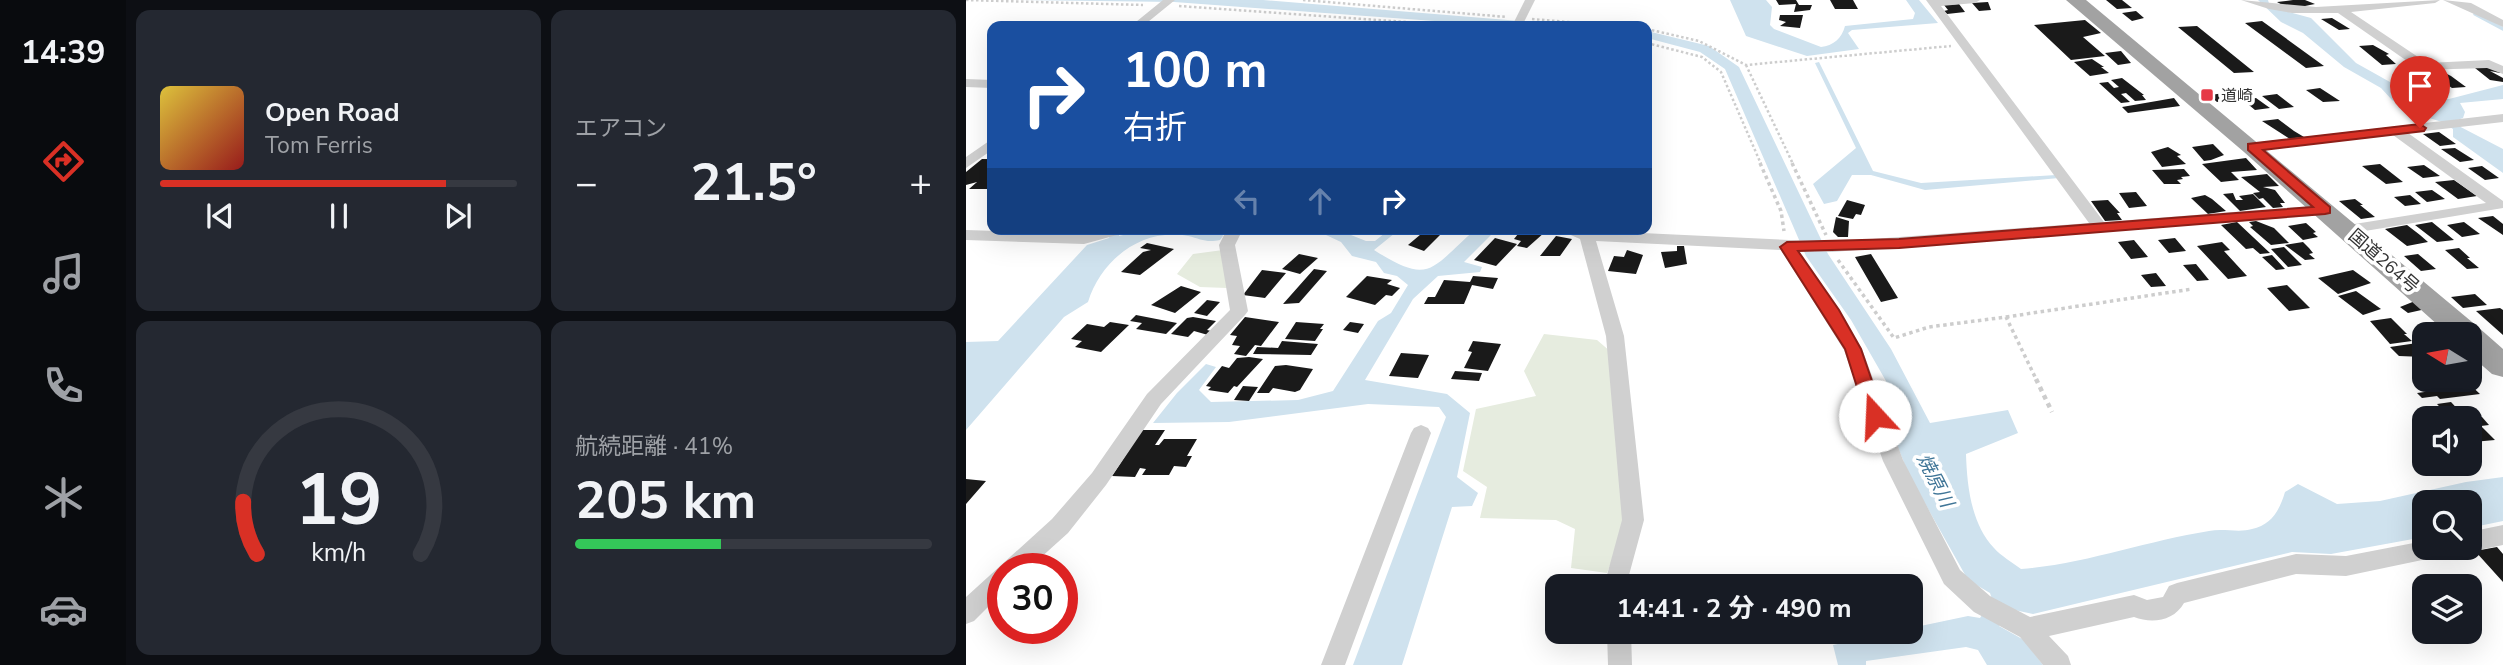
<!DOCTYPE html>
<html lang="ja">
<meta charset="utf-8">
<style>
:root{--surface:#171b24;--page:#242831;--text:#f1f3f6;--muted:#9ea1a6;--line:#363941;--accent:#d93025}
body{margin:0;font-family:"Nunito Sans","Noto Sans JP",sans-serif;background:var(--page);color:var(--text);height:100vh;display:flex;flex-direction:column;font-size:26px;white-space:nowrap}
*{box-sizing:border-box;margin:0}
p{font-size:23px;color:var(--muted)}
.icon{flex:none;width:38px;height:38px;fill:none;stroke:currentColor;stroke-width:2;stroke-linecap:round;stroke-linejoin:round}
.map{position:relative;flex:1;overflow:hidden}
.side{display:flex;flex-direction:column;gap:10px;padding:10px;background:#0d0f14;width:840px}
.side>*{flex:none}
.hud{position:absolute;left:21px;top:21px;width:665px;height:214px;border-radius:14px;box-shadow:0 7px 28px #0002;background:#1a4fa0;color:#fff;overflow:hidden}
.needle{width:46px;rotate:281deg}
.fabs{position:absolute;left:1446px;top:322px;display:grid;gap:14px}
.fabs a{display:grid;place-items:center;width:70px;height:70px;border-radius:14px;background:var(--surface);box-shadow:0 7px 28px #0002;font-size:35px}
.speed{position:absolute;left:21px;top:553px;display:flex;gap:14px;font-size:35px;font-weight:700;text-align:center}
.speed>*{display:grid;place-content:center;width:91px;height:91px;border-radius:50%;background:var(--surface);box-shadow:0 7px 28px #0002;line-height:1}
.speed .limit{border:10px solid #d22;background:#fff;color:#111}
.pin{position:absolute;display:grid;place-items:center;width:60px;height:60px;color:#fff;margin:-72px -30px;border-radius:50% 50% 50% 0;rotate:-45deg;box-shadow:0 0 7px #0007}
.pin .icon{rotate:45deg}
.me{position:absolute;width:77px;margin:-38px;rotate:340deg;stroke-linejoin:round;filter:drop-shadow(0 0 5px #0008)}
.turn{display:flex;align-items:center;gap:24px;height:147px;padding:0 21px;font-size:32px}
.turn .icon{width:91px;height:91px;stroke-width:2.5}
.turn b{display:block;font-size:49px;line-height:60px}
.lanes{display:flex;align-items:center;height:66px;padding:0 21px;background:#0003;justify-content:center;gap:35px;direction:ltr}
.lanes .off{opacity:.35}
.big{font-size:52px;font-weight:700;line-height:1.1}
.side .tile{flex:1;display:flex;flex-direction:column;justify-content:center;gap:10px;min-width:0;padding:0 24px;border-radius:14px;background:var(--page)}
.side .dial{align-items:center;gap:0}
.dial svg{height:182px;overflow:visible;fill:none;stroke:var(--line);stroke-width:7;stroke-linecap:round;text-anchor:middle}
.dial text{fill:var(--text);stroke:none}
.song{display:flex;align-items:center;gap:21px}
.cover{width:84px;height:84px;border-radius:10px;background:linear-gradient(135deg,hsl(50 70% 55%),hsl(0 70% 35%))}
.played{height:7px;border-radius:4px;background:linear-gradient(90deg,var(--accent) 80%,var(--line) 80%)}
.keys{display:flex;justify-content:space-around;direction:ltr}
.heat{display:flex;justify-content:space-between;align-items:center;font-size:38px;direction:ltr}
.charge{height:10px;border-radius:5px;background:linear-gradient(90deg,#34c759 41%,var(--line) 0)}
.side .tiles{flex:1;display:grid;gap:10px;grid-template-columns:repeat(2,1fr)}
.trip{position:absolute;left:579px;top:574px;width:378px;height:70px;border-radius:14px;background:var(--surface);box-shadow:0 7px 28px #0002;font-weight:700;line-height:70px;text-align:center}
main{display:flex;flex:1;min-height:0}
.tab-bar{display:flex;flex-direction:column;width:126px;justify-content:space-around;align-items:center;background:#090b0e;color:var(--muted)}
.tab-bar .icon{width:49px;height:49px}
.tab-bar .on{color:var(--accent)}
.tab-bar b{font-size:32px;color:var(--text)}
.map>svg:first-child{display:block}
.green{fill:#e6ecdf}
.water{fill:#cfe2ee}
.lines{fill:none;stroke-linecap:round;stroke-linejoin:round}
.stream{stroke:#cfe2ee;stroke-width:3.5}
.building{fill:#1a1a1a}
.path-far2{stroke:#cdcdcd;stroke-width:2.5;stroke-dasharray:2.5 2.5;stroke-linecap:butt}
.path-far1{stroke:#cdcdcd;stroke-width:3.5;stroke-dasharray:3.5 3.5;stroke-linecap:butt}
.path{stroke:#cdcdcd;stroke-width:4.5;stroke-dasharray:4.5 4.5;stroke-linecap:butt}
.minor{fill:#d0d0d0;fill-rule:evenodd}
.trunk{fill:#a2a2a2;fill-rule:evenodd}
.route{fill:#d93025;stroke:#8d1f18;stroke-width:2}
.poi-dot{fill:#e63946;stroke:#fff;stroke-width:2.5}
.labels{text-anchor:middle;stroke-width:7;stroke-linejoin:round;paint-order:stroke}
.far-poi-label{font-size:16px;fill:#333;stroke:#fff;text-anchor:start}
.street-label{font-size:18px;fill:#333;stroke:#fff}
.water-label{font-size:19px;font-style:italic;fill:#3f7597;stroke:#fff}
</style>
<main>
<nav class="tab-bar">
<b>14:39</b>
<svg class="icon on" aria-label="directions" viewBox="0 0 24 24"><path d="M12 3l9 9-9 9-9-9zM9 14v-3h6M13 9l2 2-2 2"/></svg>
<svg class="icon" aria-label="music" viewBox="0 0 24 24"><path d="M9 18V5l10-2v13"/><circle cx="6" cy="18" r="3"/><circle cx="16" cy="16" r="3"/></svg>
<svg class="icon" aria-label="phone" viewBox="0 0 24 24"><path d="M5 4h4l2 5-3 2q2 4 5 5l2-3 5 2v4C11 20 4 13 5 4z"/></svg>
<svg class="icon" aria-label="climate" viewBox="0 0 24 24"><path d="M12 3v18M4 7l16 10M4 17L20 7"/></svg>
<svg class="icon" aria-label="car" viewBox="0 0 24 24"><path d="M5 17H2v-5l4-1 3-4h7l3 4 3 1v5h-3M9 17h6M6 11h13"/><circle cx="7" cy="17" r="2"/><circle cx="17" cy="17" r="2"/></svg>
</nav>
<section class="side">
<div class="tiles">
<div class="tile">
<div class="song"><i class="cover"></i><div><b>Open Road</b><p>Tom Ferris</p></div></div>
<div class="played"></div>
<div class="keys"><svg class="icon" aria-label="previous" viewBox="0 0 24 24"><path d="M18 5L8 12l10 7zM5 5v14"/></svg><svg class="icon" aria-label="pause" viewBox="0 0 24 24"><path d="M8 5v14M16 5v14"/></svg><svg class="icon" aria-label="next" viewBox="0 0 24 24"><path d="M6 5l10 7-10 7zM19 5v14"/></svg></div>
</div>
<div class="tile"><p>エアコン</p>
<div class="heat"><a>−</a><b class="big">21.5°</b><a>+</a></div>
</div>
<div class="tile dial"><svg viewBox="0 0 100 80">
<path d="M14 69A42 42 0 1 1 86 69"/>
<path d="M14 69A42 42 0 0 1 8 46" stroke="#d93025"/>
<text x="50" y="56" font-size="32" font-weight="700">19</text>
<text x="50" y="72" font-size="11">km/h</text>
</svg></div>
<div class="tile"><p>航続距離 · 41%</p><b class="big">205 km</b><div class="charge"></div></div>
</div>
</section>
<div class="map">
<svg width="1537" height="665" viewBox="0 0 1537 665">
<rect width="100%" height="100%" fill="#fff"/>
<path class="green" d="M257,250L261,288L234,287L211,274L227,254Z
M578,334L631,340L645,352L661,522L641,573L605,568L609,529L590,520L514,518L521,487L497,471L510,409L570,396L558,371Z"/>
<path class="water" d="M52,0H297L614,26H537L208,2Z
M764,0H800L806,7L804,25L808,29L855,47C867,46 876,38 879,26L947,19L949,13L940,0H953L972,23L886,30L882,33L893,49L841,56L780,36Z
M1292,0H1302L1304,7L1345,18L1390,63L1449,96L1483,99L1537,85V99L1494,103L1499,112L1497,118L1485,122L1537,149V173L1487,137V129L1476,122L1447,113L1426,100L1415,88L1378,67L1337,33L1315,22Z
M681,31L743,46L773,67L862,254L925,349L964,423L1042,410L1052,433L1000,454C1001,485 1005,524 1028,548C1035,556 1046,562 1055,569C1119,564 1180,541 1243,531C1257,528 1273,533 1286,529C1306,525 1314,509 1319,492L1332,484L1371,504L1414,501L1500,482L1537,477V521L1503,528V502H1458V537L1365,554L1326,552L1067,614L1039,608L1033,626L1058,640L1077,665H1021L1012,650L1000,647L900,661V665H872L867,645L929,632H945V628L1002,616L1014,618L1026,599L1024,593L1002,580L943,475L911,395L920,381L885,320L840,256L759,69L734,52L681,38Z
M853,62L907,171L955,183L1090,175L1093,178L959,190L905,175H886L871,201L858,204L847,184L890,148L849,63Z
M146,229H154L153,236L182,229H245L255,231L257,236L254,240C240,243 235,239 222,236C176,227 135,260 122,302L98,317L0,430V342L32,341L121,245L143,238Z
M291,229H370L400,241H409L424,229H434L408,250C465,286 464,269 510,229H550L548,232L529,231L498,262L516,267L514,272L472,276L447,299L399,380L481,394L504,413L491,477L512,493L506,506L486,507L436,665H387L480,417L473,407L402,404L263,422L187,423L211,393L240,364L250,367L233,390L245,402L332,400L367,391L412,321L425,313L442,285L431,276L418,273L410,262L386,256L375,242L360,235Z"/>
<g class="lines">
<path class="stream" d="M1509,14L1537,29"/>
</g>
<path class="building" d="M810,0H830L833,5H846L844,10L828,12L830,4L813,5Z
M864,0H887L892,9H869Z
M1140,0H1156L1166,8L1151,9Z
M1327,0H1339L1349,4L1334,7L1318,6L1311,2Z
M1022,2L1025,10L1013,11L1006,3Z
M993,4L999,12L981,14L978,11L982,10L978,5Z
M1170,11L1178,18L1166,21L1156,13Z
M814,15H837L834,28L814,26L820,22L813,20Z
M1366,18L1384,29L1373,30L1355,19Z
M1119,20L1135,33L1117,37L1139,56L1105,60L1068,25Z
M1296,21L1358,66L1340,68L1279,23Z
M1231,26L1288,72L1268,73L1212,27Z
M1407,45L1423,54L1420,55L1430,64L1416,65L1393,46Z
M1155,51L1165,63L1152,65L1139,53Z
M1126,59L1138,67H1135L1143,73L1124,76L1108,62Z
M1509,68H1529L1535,73L1524,71L1537,78V82L1524,80Z
M1477,72L1485,76L1500,87L1486,88L1465,73Z
M1156,78L1178,95H1176L1180,100L1169,101L1160,93L1155,94L1164,102L1155,103L1133,83L1142,82L1148,88L1153,87L1145,80Z
M1354,88L1374,101L1357,102L1340,90Z
M1268,92L1276,98L1251,102L1243,95Z
M1311,94L1328,107L1313,109L1296,96Z
M1208,98L1214,106L1162,113L1156,107Z
M1290,98L1304,108L1289,110L1277,100Z
M1312,119L1328,131L1338,137L1324,139L1296,121Z
M1473,132L1490,144L1474,146L1457,134Z
M1247,144L1258,155L1245,160L1238,161L1226,147Z
M1202,147L1215,155L1211,156L1220,164L1196,167L1185,152Z
M1489,148L1508,160L1494,162L1475,149Z
M1280,158L1291,170L1265,172L1273,180L1255,182L1236,164Z
M16,159H26V189H3L11,182L0,185V172Z
M1414,164L1437,182L1420,184L1396,166Z
M1458,165L1474,176L1457,178L1441,167Z
M1516,166L1533,178L1519,180L1502,168Z
M1218,169L1224,176L1215,177L1217,179L1211,180L1215,184H1198L1186,170Z
M1301,174L1313,186L1297,187L1309,190L1319,203H1314L1317,207L1307,208L1297,198L1293,199L1287,193L1294,192L1275,177Z
M1488,180L1511,196L1492,199L1469,182Z
M1466,190L1479,199L1461,202L1449,192Z
M1170,192L1181,206L1163,208L1153,193Z
M1267,193L1270,200H1277L1273,196L1287,194L1300,207L1274,211L1257,194Z
M1239,195L1246,199L1260,211L1242,214L1225,198Z
M1444,195L1455,204L1439,206L1428,197Z
M1389,199L1397,205H1394L1409,217L1395,219L1373,201Z
M881,200L899,205L895,215L890,214L887,219L872,216Z
M1142,200L1154,213H1151L1156,220L1139,221L1125,201Z
M1527,216L1537,224V235L1512,218Z
M870,217L883,221L882,237H872L867,232Z
M1290,221L1308,228L1323,243L1305,245L1284,227L1287,226L1283,222Z
M1271,222L1304,253L1294,254L1287,248L1280,249L1255,225Z
M1466,222L1488,240L1471,242L1449,225Z
M1498,222L1514,234L1496,237L1481,225Z
M1340,223L1350,232L1347,233L1352,237L1337,240L1322,226Z
M1441,225L1454,235L1462,242L1441,246L1419,229Z
M461,229L477,232L458,251L442,245Z
M556,229H569L579,232L561,248L551,246L555,241L548,239Z
M590,236L606,239L594,256H574Z
M529,238L551,244L530,266L508,260Z
M1209,238L1220,251L1203,253L1192,240Z
M1168,240L1182,257L1165,259L1152,242Z
M1256,242L1264,250L1258,251L1281,276L1262,279L1231,246Z
M1337,242L1343,248L1347,253L1343,254L1349,259L1339,260L1319,245Z
M181,243L208,249L174,275L155,272L177,252L185,250L174,248Z
M711,246H718L721,264L699,268L695,252L711,251Z
M1318,247L1336,265L1322,267L1305,249Z
M1493,248L1504,258H1501L1513,268L1501,269L1479,250Z
M661,250L677,255L670,274L642,271L648,256L658,257Z
M333,254L352,258L334,274L316,269Z
M905,254L932,298L915,302L889,257Z
M1452,254L1470,269L1455,271L1438,256Z
M1306,255L1319,269L1310,270L1296,257Z
M1230,264L1243,280L1231,281L1217,265Z
M348,269L361,271L333,303L317,304Z
M296,270L320,273L299,298L277,295Z
M1387,270L1405,283L1372,294L1352,278Z
M1190,273L1200,286L1185,287L1175,275Z
M401,276L426,280L421,284L434,288L426,296L420,295L409,305L380,297Z
M507,276L532,278L527,289L506,285L498,304H458L462,297H469L478,280L504,282Z
M1321,285L1344,308L1323,311L1301,288Z
M215,286L235,292L209,313L185,305Z
M1390,291L1415,309L1397,315L1372,296Z
M1509,294L1521,305L1497,308L1485,297Z
M241,300L254,302L241,316L228,313Z
M1449,301L1460,309L1442,313L1434,307Z
M1534,308L1537,310V335L1510,311Z
M170,315L211,323L200,334L170,329L176,323L164,321Z
M227,317L250,321L241,330L245,331L242,335L228,331L222,337L205,334L221,318Z
M279,317L313,322L295,346L289,345L280,356L268,354L274,346L266,345L271,336L264,335Z
M1425,318L1441,334H1438L1446,341L1424,344L1404,321Z
M144,322L163,325L135,352L109,347L116,341L105,339L121,324L138,327Z
M330,322L358,324L354,329H357L349,341L319,339Z
M384,322L398,324L392,333L377,330Z
M316,341L352,344L345,355L287,354L291,347L312,348Z
M507,341L535,344L522,371L498,368L506,352L502,351Z
M1458,342V357L1433,356L1424,347Z
M435,353L463,355L452,378L423,376Z
M283,357L297,359L271,387L268,386L262,393L242,390L245,387L240,386L256,366L263,368L271,358Z
M320,365L347,369L334,390L329,392L307,388L303,393H291L309,366Z
M489,371L516,373L513,381L485,379Z
M1463,380H1499L1514,394L1474,399L1471,396L1456,398L1451,393L1473,390Z
M277,386L292,387L283,401L268,400Z
M1485,402L1498,416L1516,417L1523,425L1515,426L1529,440L1507,442L1503,438V418H1484L1471,404Z
M176,430H199L189,445H193L198,439H231L221,456H226L220,467L208,466L203,475H176L180,469L174,468L169,477L146,476Z
M0,479L20,481L0,504Z
M1531,547L1537,554V582L1509,551Z"/>
<g class="lines">
<path class="path-far2" d="M0,0L177,5
M337,0L541,17
M213,6L497,26
M566,19L650,26
M681,29L733,41L780,65L985,46
M681,43L736,57L755,72L795,164
M780,65L827,164"/>
<path class="path-far1" d="M794,163L815,211L818,231
M826,163L860,235
M872,260L928,338L963,327L1040,317L1071,381
M1040,317L1226,289"/>
<path class="path" d="M1070,379L1086,412"/>
<path class="minor" d="M197,0H209L177,26H165Z
M559,0H569L556,26H546Z
M960,0H1014L1009,3L975,6L1138,222L1359,205L1366,210L1359,215L866,252L831,250L896,349L937,460L994,570L1024,596L1064,617L1168,595L1181,600L1197,597L1203,586L1211,583L1330,554L1380,556L1458,541V548H1483L1480,555L1380,576L1330,574L1218,603C1208,621 1186,624 1168,617L1083,636L1102,656L1105,665H1077L1054,637L1008,612L978,584L917,461L878,350L815,250L630,241L658,336L678,520L663,575L664,586H642L641,575L656,520L640,336L614,239L591,229L866,242L1123,223Z
M1275,0L1350,7L1474,0L1469,3L1385,12L1461,63L1523,60L1537,66V74L1521,68L1454,70L1372,13H1326L1303,9Z
M1477,0L1505,3L1537,20V27Z
M0,79L26,80V88L0,87Z
M1537,114V122L1442,133L1537,201V208L1381,234L1373,229L1376,226L1520,203L1427,135L1286,151L1279,147L1286,143Z
M26,139V150L0,168V157Z
M137,229H165L162,232L118,244L0,240V230L118,234Z
M253,229L276,231L269,245L282,311L279,315L195,404L140,485L102,533L62,569H37V592L8,621L0,624V597L86,519L126,473L181,394L264,310L253,245L259,233Z
M455,425L462,428L465,433L379,665H355L445,433L448,428Z
M1537,525V545L1503,552L1495,549L1503,548V532Z
M641,632H665L666,665H642Z"/>
<path class="trunk" d="M1100,0H1120L1512,327L1537,349V377L1526,374L1503,354V334H1482L1278,152Z"/>
</g>
<path class="route" d="M1454,124L1460,128L1458,131L1297,150L1364,207V213L1359,214L933,248L832,251L873,310L895,349L918,416L909,423L900,416L879,349L814,247L821,242L933,239L1347,207L1282,150V144Z"/>
<rect class="poi-dot" x="1234" y="88" width="14" height="14" rx="3.5"/>
<g class="labels">
<g class="far-poi-label">
<text x="1255" y="101">道崎</text>
</g>
<g class="street-label">
<text transform="translate(1418 261) rotate(41)" y="6">国道264号</text>
</g>
<g class="water-label">
<text transform="translate(970 480) rotate(63)" y="7">焼原川</text>
</g>
</g>
</svg>
<div class="fabs">
<a><svg class="needle" viewBox="-14 -14 28 28"><path d="M0-13l5 13h-10z" fill="#e53935"/><path d="M0 13l5-13h-10z" fill="#9ea1a6"/></svg></a>
<a><svg class="icon" aria-label="sound" viewBox="0 0 24 24"><path d="M4 9h4l5-4v14l-5-4H4zM17 9q2 3 0 6"/></svg></a>
<a><svg class="icon" aria-label="search" viewBox="0 0 24 24"><circle cx="10" cy="10" r="6"/><path d="M15 15l6 6"/></svg></a>
<a><svg class="icon" aria-label="layers" viewBox="0 0 24 24"><path d="M12 4l9 5-9 5-9-5zM3 14l9 5 9-5"/></svg></a>
</div>
<div class="speed"><div class="limit">30</div></div>
<div class="pin" style="left:1454px;top:128px;background:#d93025"><svg class="icon" aria-label="arrive" viewBox="0 0 24 24"><path d="M6 21V4h12l-3 4 3 4H6"/></svg></div>
<svg class="me" style="left:909px;top:416px" viewBox="-20 -20 40 40"><circle r="19" fill="#fff"/><path d="M0-13L10 11 0 6-10 11z" fill="#d93025"/></svg>
<div class="trip">14:41 · 2 分 · 490 m</div>
<div class="hud">
<div class="turn"><svg class="icon" aria-label="right" viewBox="0 0 24 24"><path d="M7 20v-9h11M14 6l5 5-5 5"/></svg><div><b>100 m</b>右折</div></div>
<div class="lanes"><svg class="icon off" aria-label="left" viewBox="0 0 24 24"><path d="M17 20v-9H6M10 6l-5 5 5 5"/></svg><svg class="icon off" aria-label="ahead" viewBox="0 0 24 24"><path d="M12 20V5M6 11l6-6 6 6"/></svg><svg class="icon" aria-label="right" viewBox="0 0 24 24"><path d="M7 20v-9h11M14 6l5 5-5 5"/></svg></div>
</div>
</div>
</main>
